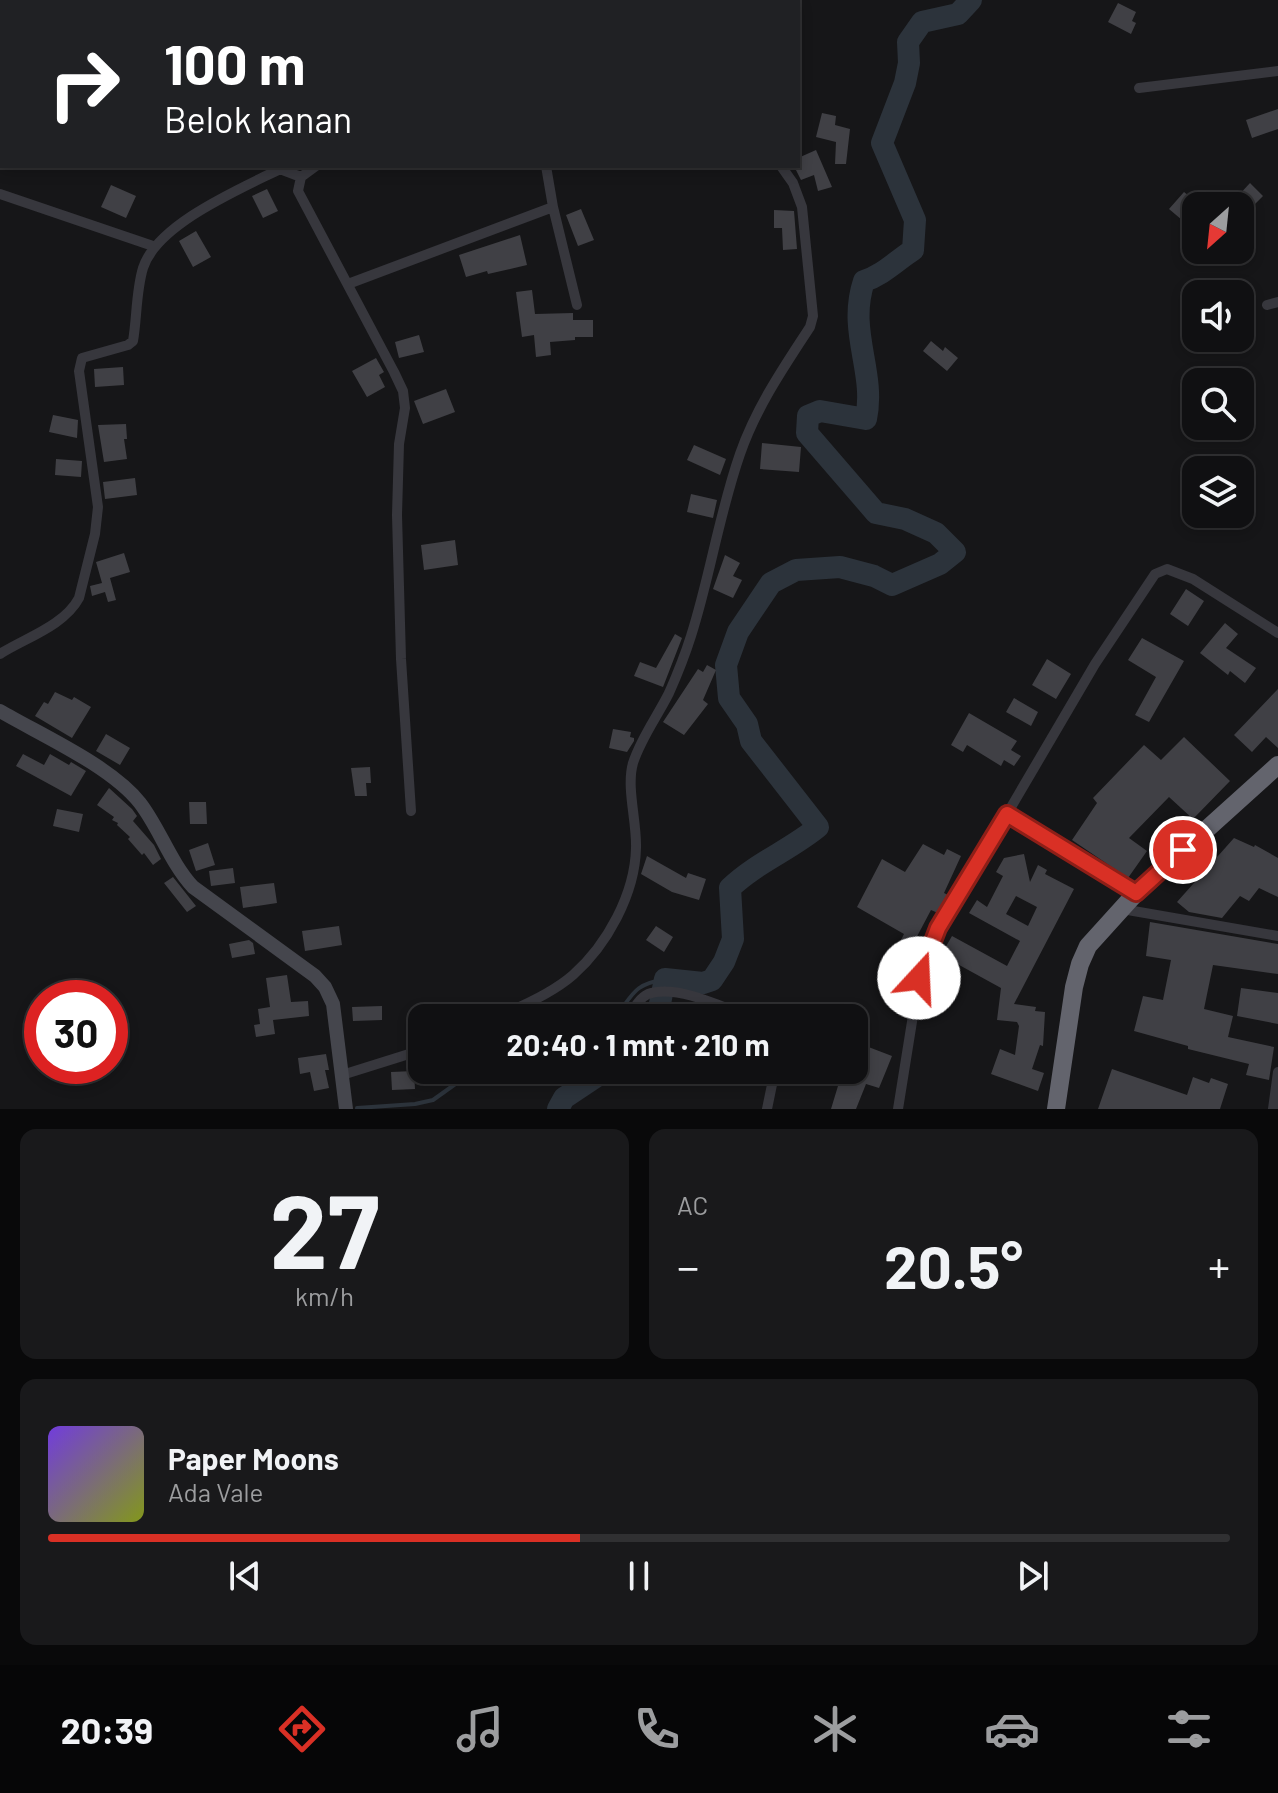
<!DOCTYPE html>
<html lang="id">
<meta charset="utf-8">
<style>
:root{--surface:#101012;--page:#19191b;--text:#f1f3f6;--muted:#9c9d9f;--line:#303032;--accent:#d93025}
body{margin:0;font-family:Barlow,sans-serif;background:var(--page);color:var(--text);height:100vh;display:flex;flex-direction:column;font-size:30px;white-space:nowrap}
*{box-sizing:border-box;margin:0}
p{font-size:26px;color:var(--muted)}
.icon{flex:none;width:44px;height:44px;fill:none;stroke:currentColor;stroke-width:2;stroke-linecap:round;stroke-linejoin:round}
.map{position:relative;height:1109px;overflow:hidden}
.details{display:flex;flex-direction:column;gap:20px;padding:20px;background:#09090a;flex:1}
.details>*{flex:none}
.top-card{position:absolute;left:0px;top:0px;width:800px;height:168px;box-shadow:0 4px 12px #0003,0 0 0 2px var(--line);background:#202124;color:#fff;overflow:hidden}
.needle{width:52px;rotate:207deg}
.controls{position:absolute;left:1182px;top:192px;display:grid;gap:16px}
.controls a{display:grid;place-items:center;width:72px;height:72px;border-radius:16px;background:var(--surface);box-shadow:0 4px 12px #0003,0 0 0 2px var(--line);font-size:40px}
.speed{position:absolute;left:24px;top:980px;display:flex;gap:16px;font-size:40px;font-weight:700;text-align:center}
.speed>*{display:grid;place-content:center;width:104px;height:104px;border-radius:50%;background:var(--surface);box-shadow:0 4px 12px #0003,0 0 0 2px var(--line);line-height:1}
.speed .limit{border:12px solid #d22;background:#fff;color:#111}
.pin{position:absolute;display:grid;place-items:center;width:68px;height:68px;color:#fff;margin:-34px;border:4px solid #fff;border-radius:50%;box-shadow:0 2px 8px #0007}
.me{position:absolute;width:88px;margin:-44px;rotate:20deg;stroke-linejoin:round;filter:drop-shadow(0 0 6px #0008)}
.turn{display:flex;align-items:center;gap:28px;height:168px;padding:0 32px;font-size:36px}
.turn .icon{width:104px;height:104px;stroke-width:2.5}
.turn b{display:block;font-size:56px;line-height:68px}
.big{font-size:60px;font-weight:700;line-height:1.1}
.details .card{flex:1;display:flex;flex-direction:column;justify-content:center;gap:12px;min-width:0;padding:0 28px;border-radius:16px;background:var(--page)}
.details .dial{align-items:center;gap:0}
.dial b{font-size:104px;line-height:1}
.song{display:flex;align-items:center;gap:24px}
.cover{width:96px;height:96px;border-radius:12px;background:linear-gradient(135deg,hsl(260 70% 55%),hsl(70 70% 35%))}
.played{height:8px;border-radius:4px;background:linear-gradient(90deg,var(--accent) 45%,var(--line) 45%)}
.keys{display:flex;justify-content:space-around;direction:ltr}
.heat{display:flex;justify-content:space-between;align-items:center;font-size:44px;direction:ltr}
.details .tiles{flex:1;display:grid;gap:20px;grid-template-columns:1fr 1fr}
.card:last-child{grid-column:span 2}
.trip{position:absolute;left:408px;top:1004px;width:460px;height:80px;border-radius:16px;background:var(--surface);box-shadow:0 4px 12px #0003,0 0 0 2px var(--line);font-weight:700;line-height:80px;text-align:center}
.dock{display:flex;height:128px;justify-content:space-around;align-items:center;background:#060607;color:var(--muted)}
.dock .icon{width:56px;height:56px}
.dock .active{color:var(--accent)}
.dock b{font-size:36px;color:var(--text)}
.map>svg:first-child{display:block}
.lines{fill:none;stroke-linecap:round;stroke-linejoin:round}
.stream{stroke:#2c333b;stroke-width:4}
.river{stroke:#2c333b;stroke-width:22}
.building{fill:#404045;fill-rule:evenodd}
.street{stroke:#37373d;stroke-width:10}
.secondary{stroke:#45464d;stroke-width:14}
.highway{stroke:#63646d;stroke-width:18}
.route-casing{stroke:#8d1f18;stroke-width:20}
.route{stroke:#d93025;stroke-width:14}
</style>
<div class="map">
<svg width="1278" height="1109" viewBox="0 0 1278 1109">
<rect width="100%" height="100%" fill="#161618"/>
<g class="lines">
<path class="stream" d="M615,1018C634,993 633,985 665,979
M357,1108L415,1104L433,1100L475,1070"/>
<path class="river" d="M657,1018L665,979L703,983L712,980L724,962L733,939L730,888C756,863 790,850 818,827L751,741L747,724L729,698L726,665L738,632L771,583L796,570L840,567L874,576L892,585L940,564L955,552L936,533L905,519L876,513L807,433L808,416L820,411L866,419C876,371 847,332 864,281C883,275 896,261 913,250L915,220L882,143L905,83L909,63L908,42L922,22L958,14L971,0
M558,1109L564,1098L606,1070"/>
</g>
<path class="building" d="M1118,3L1136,12L1132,21L1136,23L1131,34L1108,22Z
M1278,109V129L1252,138L1246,120Z
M822,113L836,116L835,125L850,129L846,164H835L836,142L816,137Z
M816,150L832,187L818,191L814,175L801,180L794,166H798V158Z
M1250,183L1263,196L1250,209L1237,197Z
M111,185L136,196L126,218L101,207Z
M267,189L278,211L263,218L252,196Z
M1184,192L1194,200L1182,220L1169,209Z
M581,209L594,240L578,246L566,215Z
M774,210L794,211L797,249L783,250L782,228H774Z
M196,231L211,257L193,267L179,241Z
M520,235L527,265L488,274L487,271L466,277L459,255Z
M532,290L535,314L573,313V320H593V337H575V340L550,342L551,355L536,357L534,335L522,337L516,292Z
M419,335L424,352L399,358L395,342Z
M931,341L943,351L945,347L958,358L947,371L923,351Z
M376,358L384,372L379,375L385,387L367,397L352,371Z
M123,367L124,385L95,387L94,369Z
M446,389L455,412L423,424L414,401Z
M53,415L78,420L77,438L49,432Z
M126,424L127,439H124L127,459L104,462L98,425Z
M762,443L801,447L799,472L760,469Z
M694,445L726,459L720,475L687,460Z
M56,459L82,461L81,477L55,475Z
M135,478L137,495L105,499L103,482Z
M691,494L717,500L713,518L687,512Z
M455,540L458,565L424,570L421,545Z
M124,553L130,572L110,578L116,600L108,602L105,592L92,596L90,586L102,583L96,562Z
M725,555L740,563L733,576L742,580L733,598L713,589Z
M1186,589L1204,601L1188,626L1170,614Z
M1225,623L1238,634L1226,648L1256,668L1245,683L1230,671L1228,675L1200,653Z
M675,634L682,638L663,687L634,676L640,662L656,668Z
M1142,638L1184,661L1149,722L1135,715L1156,677L1128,660Z
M1047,659L1071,674L1056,699L1032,685Z
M707,665L716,670L703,700L708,704L684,735L663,722L698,669L703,672Z
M1278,689V748L1266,737L1252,752L1234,735Z
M55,692L72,700L74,697L91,707L72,738L35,716L44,702L48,704Z
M1014,698L1038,712L1031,726L1006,712Z
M969,713L1017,741L1011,750L1021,756L1014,766L1004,760L1001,766L967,745L963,752L951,745Z
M613,729L631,732L630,737L634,738V741L627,752L609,748Z
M106,734L130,748L120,765L96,751Z
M1184,737L1230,781L1193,819L1169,797L1129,838L1147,851L1128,878L1072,840L1097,803L1093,798L1144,745L1161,760Z
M23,754L44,765L50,754L69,765L71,762L86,771L71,796L16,766Z
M370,767L371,783H366L367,796H355L351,768Z
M109,788L132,809L137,816L133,821L154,845L161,859L153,865L144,853L142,855L128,839L130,837L117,825L118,823L112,820L114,817L97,805Z
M189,802H206L207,824H190Z
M57,809L83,814L79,832L53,826Z
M1234,838L1254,847L1255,845L1278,858V897L1259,888L1249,901L1240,896L1222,918L1189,912L1177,902Z
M208,843L215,865L196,871L189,850Z
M923,844L944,855L947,849L961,856L944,893L948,895L938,913L931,910L913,944L919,947L915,955L898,946L904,934L857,907L882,859L905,872Z
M1024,854L1030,882L1038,865L1047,870L1045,874L1074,889L1014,1004L1036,1007L1035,1011L1045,1012L1043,1046L1040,1045L1032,1069L1044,1073L1038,1091L991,1074L1000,1049L1015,1055L1019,1026L1017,1022L997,1020L1001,988L941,955L952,936L1007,966L1020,941L969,913L977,900L987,907L1003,876L996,872L1004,858ZM1016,896L1037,907L1028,926L1006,914Z
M647,856L686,878L688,873L706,879L699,900L672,892L641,874Z
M233,868L235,883L211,886L209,871Z
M173,877L196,906L187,912L164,883Z
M274,883L277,903L243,908L240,887Z
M1150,922L1278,944V974L1213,965L1204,1009L1233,1016L1228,1037L1274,1047L1269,1080L1246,1075L1249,1064L1188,1049V1046L1134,1031L1143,996L1163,1000L1171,960L1146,956Z
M339,926L342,945L305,951L302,931Z
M656,926L673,937L664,952L646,940Z
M249,940L253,943L255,954L232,958L229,944Z
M287,975L291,1002L308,1001L309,1016L273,1020L275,1034L256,1037L254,1025L260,1024L258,1009L270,1007L266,978Z
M1241,988L1278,993V1024L1237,1016Z
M382,1006V1020L353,1021L352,1007Z
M858,1043L892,1056L886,1071L879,1088L866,1084L856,1109H831L841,1076L849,1079L854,1070V1054Z
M326,1054L329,1070H325L329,1088L314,1091L310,1072L300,1074L298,1058Z
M1112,1069L1187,1095L1193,1077L1209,1083L1211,1078L1228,1084L1220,1109H1098Z
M414,1071L415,1089L392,1090L391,1072Z"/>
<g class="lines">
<path class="street" d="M55,0L61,2
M356,0L363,2
M441,0L442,2
M39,2L40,0
M773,2L775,0
M0,61L2,58
M0,73L2,74
M1139,88L1278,71
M316,166L301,177L298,191L394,372L403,391L405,408L399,444L397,515L401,659L411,811
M0,194L153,246
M553,207L577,305
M348,284L553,207L546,166
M1267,305L1278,302
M0,654C25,638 64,626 79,598L95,534L98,507L79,371L82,358L128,345L133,341C137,318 136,291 143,268C157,224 240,189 280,169L301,177
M1007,814L1136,893
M1122,909L1278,936
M493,1018C519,1008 551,994 573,975C607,945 635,894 636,848C637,822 626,787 633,763C641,738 657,717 669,693C677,675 685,655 691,636C710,577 719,514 740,454C756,408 783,368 810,327L813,316L802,207L793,183L781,166
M628,1018C633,1010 639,998 648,994C677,984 723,1007 751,1018
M555,1074L562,1070
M342,1075L409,1054L422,1047
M767,1109L775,1070
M898,1109L919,978L929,947L1095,664L1155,574L1167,569L1193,579L1278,633
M1273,1109L1278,1072"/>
<path class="secondary" d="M0,711C41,735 111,766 140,803C160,829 170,862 193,887L315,976L325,987L333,1004L346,1109"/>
<path class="highway" d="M1056,1109L1074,987L1080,964L1088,946L1136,893L1278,765"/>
</g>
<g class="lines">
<defs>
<path id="route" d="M919,978L938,928L1007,814L1136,893L1183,850"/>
</defs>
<use href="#route" class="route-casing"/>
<use href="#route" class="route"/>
</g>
</svg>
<div class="controls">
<a><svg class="needle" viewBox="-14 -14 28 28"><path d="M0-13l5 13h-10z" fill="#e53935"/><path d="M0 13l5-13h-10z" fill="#9c9d9f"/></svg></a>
<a><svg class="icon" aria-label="sound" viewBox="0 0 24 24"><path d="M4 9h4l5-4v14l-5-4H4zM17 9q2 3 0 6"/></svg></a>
<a><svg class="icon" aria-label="search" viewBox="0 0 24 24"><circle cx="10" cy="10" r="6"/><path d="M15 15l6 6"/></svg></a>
<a><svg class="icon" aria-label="layers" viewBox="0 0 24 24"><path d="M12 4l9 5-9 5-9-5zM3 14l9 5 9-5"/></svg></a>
</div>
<div class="speed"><div class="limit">30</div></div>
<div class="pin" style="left:1183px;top:850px;background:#d93025"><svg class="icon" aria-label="arrive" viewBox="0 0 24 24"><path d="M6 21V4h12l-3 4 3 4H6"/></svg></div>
<svg class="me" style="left:919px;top:978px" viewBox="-20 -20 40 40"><circle r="19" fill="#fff"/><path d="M0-13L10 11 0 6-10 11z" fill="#d93025"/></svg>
<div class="trip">20:40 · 1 mnt · 210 m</div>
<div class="top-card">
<div class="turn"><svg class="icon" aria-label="right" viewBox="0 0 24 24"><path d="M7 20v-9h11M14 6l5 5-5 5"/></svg><div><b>100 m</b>Belok kanan</div></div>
</div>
</div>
<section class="details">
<div class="tiles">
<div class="card dial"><b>27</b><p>km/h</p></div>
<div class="card"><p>AC</p>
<div class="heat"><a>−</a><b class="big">20.5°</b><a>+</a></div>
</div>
<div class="card">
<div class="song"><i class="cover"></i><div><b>Paper Moons</b><p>Ada Vale</p></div></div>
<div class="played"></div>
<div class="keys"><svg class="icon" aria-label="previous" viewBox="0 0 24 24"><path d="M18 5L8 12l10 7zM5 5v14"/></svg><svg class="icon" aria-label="pause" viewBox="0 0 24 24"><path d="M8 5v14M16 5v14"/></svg><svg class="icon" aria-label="next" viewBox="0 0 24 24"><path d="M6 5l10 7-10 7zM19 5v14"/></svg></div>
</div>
</div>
</section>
<nav class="dock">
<b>20:39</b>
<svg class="icon active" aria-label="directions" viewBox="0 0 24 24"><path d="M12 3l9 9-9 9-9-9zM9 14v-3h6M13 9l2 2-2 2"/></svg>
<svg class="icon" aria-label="music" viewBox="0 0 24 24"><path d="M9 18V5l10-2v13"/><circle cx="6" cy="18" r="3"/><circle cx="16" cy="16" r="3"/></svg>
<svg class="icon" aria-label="phone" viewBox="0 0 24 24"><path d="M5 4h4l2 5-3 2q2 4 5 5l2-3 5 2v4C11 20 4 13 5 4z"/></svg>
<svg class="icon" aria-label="climate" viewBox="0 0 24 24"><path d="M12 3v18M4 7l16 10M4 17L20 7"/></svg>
<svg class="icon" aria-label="car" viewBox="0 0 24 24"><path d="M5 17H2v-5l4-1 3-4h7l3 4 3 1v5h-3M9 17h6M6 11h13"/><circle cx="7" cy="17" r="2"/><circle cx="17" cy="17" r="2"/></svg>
<svg class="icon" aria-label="filters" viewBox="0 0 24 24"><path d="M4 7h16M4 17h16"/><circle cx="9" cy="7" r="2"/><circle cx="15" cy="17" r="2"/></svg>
</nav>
